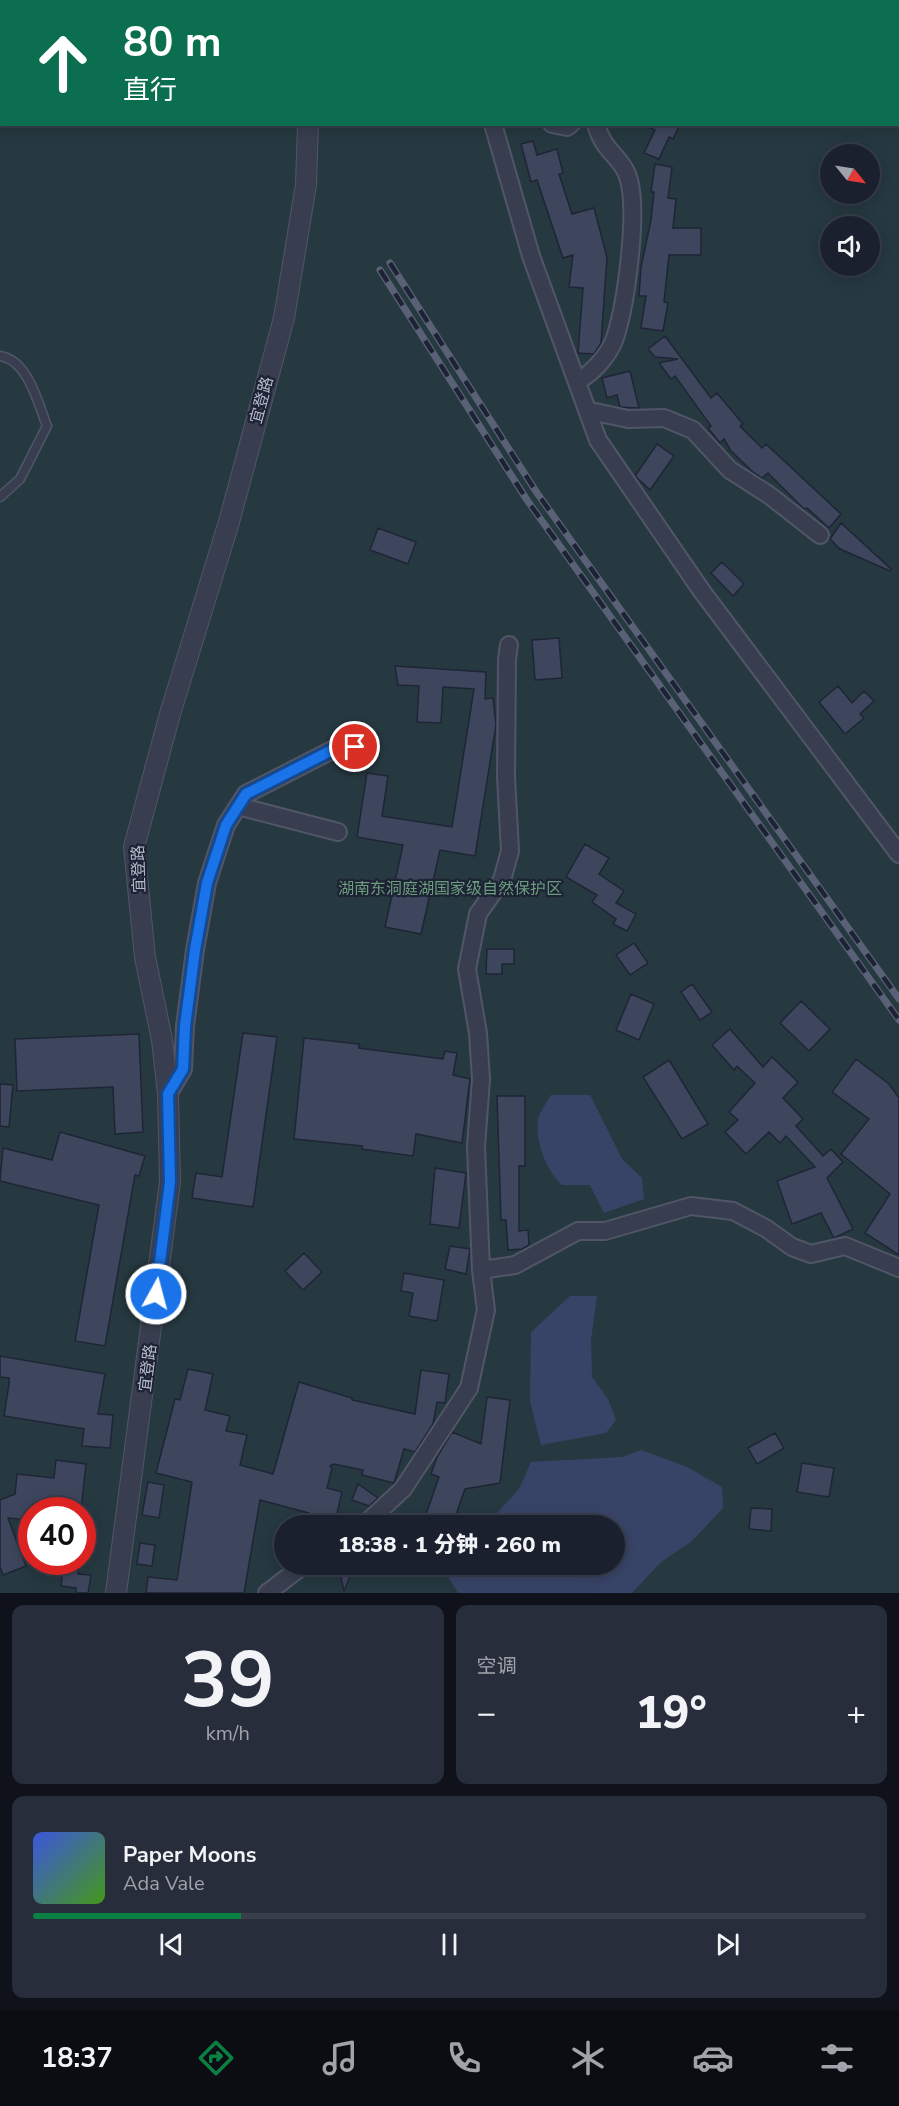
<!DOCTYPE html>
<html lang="zh">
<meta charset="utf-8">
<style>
:root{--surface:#1b202f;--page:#282d3b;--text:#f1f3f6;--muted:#a0a3aa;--line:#393e4b;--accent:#0b8043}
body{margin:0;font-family:"Nunito Sans","Noto Sans SC",sans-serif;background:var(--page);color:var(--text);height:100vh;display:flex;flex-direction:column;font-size:22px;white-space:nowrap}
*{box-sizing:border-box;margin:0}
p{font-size:20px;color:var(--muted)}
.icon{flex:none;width:33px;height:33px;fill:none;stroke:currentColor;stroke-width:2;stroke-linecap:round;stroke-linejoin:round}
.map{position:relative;height:1593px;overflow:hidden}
.drawer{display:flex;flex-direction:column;gap:12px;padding:12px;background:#0f121a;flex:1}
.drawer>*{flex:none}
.guide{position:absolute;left:0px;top:0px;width:900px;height:126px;box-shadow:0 3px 15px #0003,0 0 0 2px var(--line);background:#0b6e4f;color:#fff;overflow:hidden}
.needle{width:39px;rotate:120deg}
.controls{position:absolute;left:820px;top:144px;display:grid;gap:12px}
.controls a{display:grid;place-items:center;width:60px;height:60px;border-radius:50%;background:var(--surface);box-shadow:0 3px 15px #0003,0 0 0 2px var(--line);font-size:30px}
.speed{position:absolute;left:18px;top:1497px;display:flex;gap:12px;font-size:30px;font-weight:700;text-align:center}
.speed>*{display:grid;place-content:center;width:78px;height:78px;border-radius:50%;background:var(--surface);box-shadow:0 3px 15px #0003,0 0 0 2px var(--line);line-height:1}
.speed .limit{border:9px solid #d22;background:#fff;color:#111}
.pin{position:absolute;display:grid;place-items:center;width:51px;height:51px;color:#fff;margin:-26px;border:3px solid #fff;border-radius:50%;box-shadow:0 2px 6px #0007}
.me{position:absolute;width:66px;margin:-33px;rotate:7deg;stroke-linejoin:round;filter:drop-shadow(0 0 4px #0008)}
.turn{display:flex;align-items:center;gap:21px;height:126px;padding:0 24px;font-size:27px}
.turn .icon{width:78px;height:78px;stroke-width:2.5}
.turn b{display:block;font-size:42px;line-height:51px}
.big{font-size:45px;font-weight:800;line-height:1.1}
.drawer .card{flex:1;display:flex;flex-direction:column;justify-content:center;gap:9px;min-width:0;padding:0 21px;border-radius:12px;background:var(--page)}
.drawer .dial{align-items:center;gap:0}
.dial b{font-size:78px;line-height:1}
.song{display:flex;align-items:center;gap:18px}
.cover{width:72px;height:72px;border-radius:9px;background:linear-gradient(135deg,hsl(230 70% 55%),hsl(100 70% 35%))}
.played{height:6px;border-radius:3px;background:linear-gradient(90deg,var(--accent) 25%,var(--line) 25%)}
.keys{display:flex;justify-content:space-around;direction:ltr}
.heat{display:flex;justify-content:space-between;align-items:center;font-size:33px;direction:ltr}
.drawer .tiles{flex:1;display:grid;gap:12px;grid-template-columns:1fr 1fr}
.card:last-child{grid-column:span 2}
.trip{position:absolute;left:274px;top:1515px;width:351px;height:60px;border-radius:30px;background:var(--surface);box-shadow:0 3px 15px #0003,0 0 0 2px var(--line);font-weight:800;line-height:60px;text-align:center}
.tab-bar{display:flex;height:96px;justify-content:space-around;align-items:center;background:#0b0d13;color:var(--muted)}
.tab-bar .icon{width:42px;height:42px}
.tab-bar .on{color:var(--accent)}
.tab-bar b{font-size:27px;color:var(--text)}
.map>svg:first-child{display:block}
.green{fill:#263940;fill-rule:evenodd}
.water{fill:#384467}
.building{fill:#3e465d;stroke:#1f2536;stroke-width:1.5}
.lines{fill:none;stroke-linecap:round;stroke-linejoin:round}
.service-casing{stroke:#505667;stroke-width:11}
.minor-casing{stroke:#505667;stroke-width:20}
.tertiary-casing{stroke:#505667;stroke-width:22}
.service{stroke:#383e4f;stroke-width:8}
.minor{stroke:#383e4f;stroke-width:16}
.tertiary{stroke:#383e4f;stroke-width:20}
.rail-casing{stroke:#5a6176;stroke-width:7}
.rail{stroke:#1d2334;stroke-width:4.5;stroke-dasharray:14;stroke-linecap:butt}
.route-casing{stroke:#114b97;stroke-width:15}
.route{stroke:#1a73e8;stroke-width:10}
.labels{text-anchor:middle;stroke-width:4.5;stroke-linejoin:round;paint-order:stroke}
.street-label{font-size:16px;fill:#b4b9ca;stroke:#1d2334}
.park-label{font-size:16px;fill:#6b9c7e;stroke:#1d2334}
</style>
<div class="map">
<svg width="899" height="1593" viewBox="0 0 899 1593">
<rect width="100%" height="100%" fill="#242b3f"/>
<path class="green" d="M0,0H899V1593H0ZM2,2H898V124H2ZM831,154H870V194H831ZM831,226H870V266H831ZM32,1510H82V1562H32ZM285,1526H615V1564H285Z"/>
<path class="water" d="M551,1095H590L622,1159L642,1178L644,1199L604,1213L590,1185H562C547,1171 535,1143 538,1120C539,1113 547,1102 551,1095Z
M570,1296H597L591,1340L592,1377L608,1399L616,1420L606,1433L541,1445L530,1401L531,1332Z
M641,1450L687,1467L722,1487L723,1508L692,1541L661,1562L632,1593H458L446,1573L452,1565L615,1564V1526L486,1525L519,1489L531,1462L623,1457Z"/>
<path class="building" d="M643,124H680L673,139L669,137L659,159L644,153L655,130Z
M533,141L537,155L557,149L563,173L559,174L572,214L594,208L607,257L601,343L594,354L578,353L583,288L569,287L573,255L563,258L537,180L531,182L521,144Z
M655,164L672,167L668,198L676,199L673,228H701V255H669L664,302L668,303L663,331L641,328L646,296H639L641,267L651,220L654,192H651Z
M665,336L711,398L717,393L743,424L740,426L762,448L766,444L841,514L829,528L807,508L804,509L768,473L762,478L753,472L731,451L724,439L720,443L708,428L711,426L675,376L671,379L659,363L678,359L655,357L648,349Z
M630,371L639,408H638L620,407L617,395L607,398L602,378Z
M657,444L674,456L650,490L635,476Z
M841,523L891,569L890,571L840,549L830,539Z
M378,528L416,542L408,564L370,550Z
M722,562L744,584L733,596L711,573Z
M559,638L562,678L535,680L532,640Z
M395,666L486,672L485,699L493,698L496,725L475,856L440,850L421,934L385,927L403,845L357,837L367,773L388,776L382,816L452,827L474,689L443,687L441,723L417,722L419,686L398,685Z
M838,686L852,703L864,691L874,701L860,714L864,718L845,734L819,702Z
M585,844L609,858L599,874L624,891L616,903L636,914L627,931L613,924L616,919L592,902L597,895L566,877Z
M634,943L648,963L630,975L616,955Z
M487,949H514V964H502V974H486Z
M692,984L712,1012L700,1020L681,992Z
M631,994L654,1004L639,1040L616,1030Z
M801,1001L830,1029L809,1051L780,1023Z
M730,1029L763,1067L772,1057L798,1082L783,1098L803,1119L796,1126L823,1156L831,1149L843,1162L827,1178L853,1229L834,1238L821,1213L792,1224L777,1181L815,1167L786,1136L780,1143L769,1132L746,1154L725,1132L738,1120L729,1112L755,1083L737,1066L734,1070L712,1045Z
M243,1033L277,1037L253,1207L192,1198L196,1173L222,1177Z
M139,1034L143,1132L115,1134L113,1087L17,1091L15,1039Z
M304,1038L359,1044V1048L443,1059L445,1051L457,1053L453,1075L470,1079L462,1143L416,1134L413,1156L362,1149V1146L294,1139Z
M856,1059L889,1084L899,1098V1255L865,1233L890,1194L841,1154L869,1119L832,1092Z
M669,1060L708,1124L682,1139L643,1077Z
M0,1084L13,1085L9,1127L0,1126Z
M497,1096H525V1166H519V1231L528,1230L529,1245L522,1249L508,1250L506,1220H501Z
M60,1132L145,1156L139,1176L135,1175L105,1346L75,1341L99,1205L0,1181L3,1148L52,1160Z
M435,1168L466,1173L459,1228L430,1224Z
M450,1246L470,1249L466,1274L445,1269Z
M304,1253L322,1272L303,1290L285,1271Z
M404,1273L444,1280L437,1321L409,1316L413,1293L401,1291Z
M0,1356L105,1374L98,1414L113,1415L110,1448L82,1446L84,1429L4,1416L9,1384V1378L0,1377Z
M188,1369L213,1374L205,1410L230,1416L226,1431L247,1435L240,1465L273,1474L299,1382L352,1398V1400L415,1414L421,1370L449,1374L445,1403L437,1402L433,1424L415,1452L404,1449L394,1483L362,1475L363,1470L334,1464L330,1466L332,1468L327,1488L342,1492L334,1526H306L309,1513L260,1500L244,1593H146L148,1577L177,1580L192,1482L156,1473L175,1399L180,1400Z
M487,1397L510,1400L500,1483L465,1489L452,1526H422L439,1477L431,1474L437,1457L452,1432L481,1444Z
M775,1433L784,1448L757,1464L748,1448Z
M56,1460L86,1464L81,1510H32L31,1520L8,1518L26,1566L3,1575L0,1567V1500L15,1494L17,1474L54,1478Z
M802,1463L834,1468L829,1497L797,1492Z
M148,1482L164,1485L159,1518L142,1515Z
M358,1484L378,1498L369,1506L352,1500Z
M751,1508L772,1509L771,1531L749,1529Z
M140,1543L155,1545L152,1566L137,1564Z
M64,1562H79L78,1574L91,1575L88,1593H76V1588L61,1586Z
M338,1564H355L344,1591Z"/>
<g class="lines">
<defs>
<path id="service" d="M0,356C28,360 38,403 47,426L20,479L0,497"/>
<path id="minor" d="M453,0L454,2
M616,2V0
M675,2L676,0
M493,124L531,256L598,440L701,590L899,854
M552,124L567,127L571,124
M577,381C592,374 609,355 615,338C626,304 640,206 627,174C619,155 603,151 596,124
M595,412L628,419L664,418L693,430L730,470L769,495L820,535
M238,806L338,832
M168,1094L183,1069L185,1026L195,950L207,883L226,825L246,794L342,745L355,747
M481,1270L476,1147L481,1079L478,1033L467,969L478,914L502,880L510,851L506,777L507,659L509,645
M363,1526L403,1489L469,1388L486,1310L481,1270L515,1265L578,1231H605L691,1206L733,1211L767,1229L792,1247L811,1254L845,1246L899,1268
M267,1593L305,1564"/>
<path id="tertiary" d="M282,0L283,2
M116,1593L170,1182L168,1094L162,1040L145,957L134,847L170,714L229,522L284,318L306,185L308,124"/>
</defs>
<use href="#service" class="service-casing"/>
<use href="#minor" class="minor-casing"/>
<use href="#tertiary" class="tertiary-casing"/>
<use href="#service" class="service"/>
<use href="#minor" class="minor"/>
<use href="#tertiary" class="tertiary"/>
<defs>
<path id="rail" d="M145,0L147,2
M160,0L162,2
M390,263L537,493L899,999
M380,270L527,500L899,1020"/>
</defs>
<use href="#rail" class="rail-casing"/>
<use href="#rail" class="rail"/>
</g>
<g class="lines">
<defs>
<path id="route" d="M156,1294L170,1182L168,1094L183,1069L185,1026L195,950L207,883L226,825L246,794L342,745L355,747"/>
</defs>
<use href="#route" class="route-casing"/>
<use href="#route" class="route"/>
</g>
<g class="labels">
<g class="street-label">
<text transform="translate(261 400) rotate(-75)" y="6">宜登路</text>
<text transform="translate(138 869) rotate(-92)" y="6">宜登路</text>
<text transform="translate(147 1368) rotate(-83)" y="6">宜登路</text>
</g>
<g class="park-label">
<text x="450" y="894">湖南东洞庭湖国家级自然保护区</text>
</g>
</g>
</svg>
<div class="controls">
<a><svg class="needle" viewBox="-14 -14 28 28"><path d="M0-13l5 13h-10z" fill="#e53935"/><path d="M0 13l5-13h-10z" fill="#a0a3aa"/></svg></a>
<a><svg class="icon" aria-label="sound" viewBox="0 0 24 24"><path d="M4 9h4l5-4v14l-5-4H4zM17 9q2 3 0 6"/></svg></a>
</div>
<div class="speed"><div class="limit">40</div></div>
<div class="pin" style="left:355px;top:747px;background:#d93025"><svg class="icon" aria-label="arrive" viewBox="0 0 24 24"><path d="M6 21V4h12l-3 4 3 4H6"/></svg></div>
<svg class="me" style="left:156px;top:1294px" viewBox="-20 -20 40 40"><circle r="17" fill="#1a73e8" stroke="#fff" stroke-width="3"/><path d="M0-11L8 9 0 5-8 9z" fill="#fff"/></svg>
<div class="trip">18:38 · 1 分钟 · 260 m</div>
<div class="guide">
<div class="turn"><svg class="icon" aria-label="ahead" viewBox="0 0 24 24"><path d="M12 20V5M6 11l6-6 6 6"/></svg><div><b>80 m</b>直行</div></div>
</div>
</div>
<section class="drawer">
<div class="tiles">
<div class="card dial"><b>39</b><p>km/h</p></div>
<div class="card"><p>空调</p>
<div class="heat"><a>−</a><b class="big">19°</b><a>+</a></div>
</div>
<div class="card">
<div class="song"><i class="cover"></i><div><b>Paper Moons</b><p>Ada Vale</p></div></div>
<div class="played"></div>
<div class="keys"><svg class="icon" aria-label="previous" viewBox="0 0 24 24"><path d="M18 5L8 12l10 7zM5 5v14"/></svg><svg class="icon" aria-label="pause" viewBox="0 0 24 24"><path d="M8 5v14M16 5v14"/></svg><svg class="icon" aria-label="next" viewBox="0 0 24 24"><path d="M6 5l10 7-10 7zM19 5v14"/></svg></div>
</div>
</div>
</section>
<nav class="tab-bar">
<b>18:37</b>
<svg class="icon on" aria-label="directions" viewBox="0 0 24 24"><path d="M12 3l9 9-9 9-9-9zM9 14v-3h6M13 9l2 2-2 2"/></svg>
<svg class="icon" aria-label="music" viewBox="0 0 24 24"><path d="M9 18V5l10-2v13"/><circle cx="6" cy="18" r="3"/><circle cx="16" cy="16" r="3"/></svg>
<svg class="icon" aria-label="phone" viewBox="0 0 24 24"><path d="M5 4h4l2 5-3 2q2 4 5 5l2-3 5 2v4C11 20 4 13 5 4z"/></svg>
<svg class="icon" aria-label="climate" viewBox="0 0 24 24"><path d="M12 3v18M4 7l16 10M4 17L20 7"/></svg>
<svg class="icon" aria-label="car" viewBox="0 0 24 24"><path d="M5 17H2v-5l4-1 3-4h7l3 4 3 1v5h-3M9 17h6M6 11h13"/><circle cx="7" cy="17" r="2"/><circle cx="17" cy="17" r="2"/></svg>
<svg class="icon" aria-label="filters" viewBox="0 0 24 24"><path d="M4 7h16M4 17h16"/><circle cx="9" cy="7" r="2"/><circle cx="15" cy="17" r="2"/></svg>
</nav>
